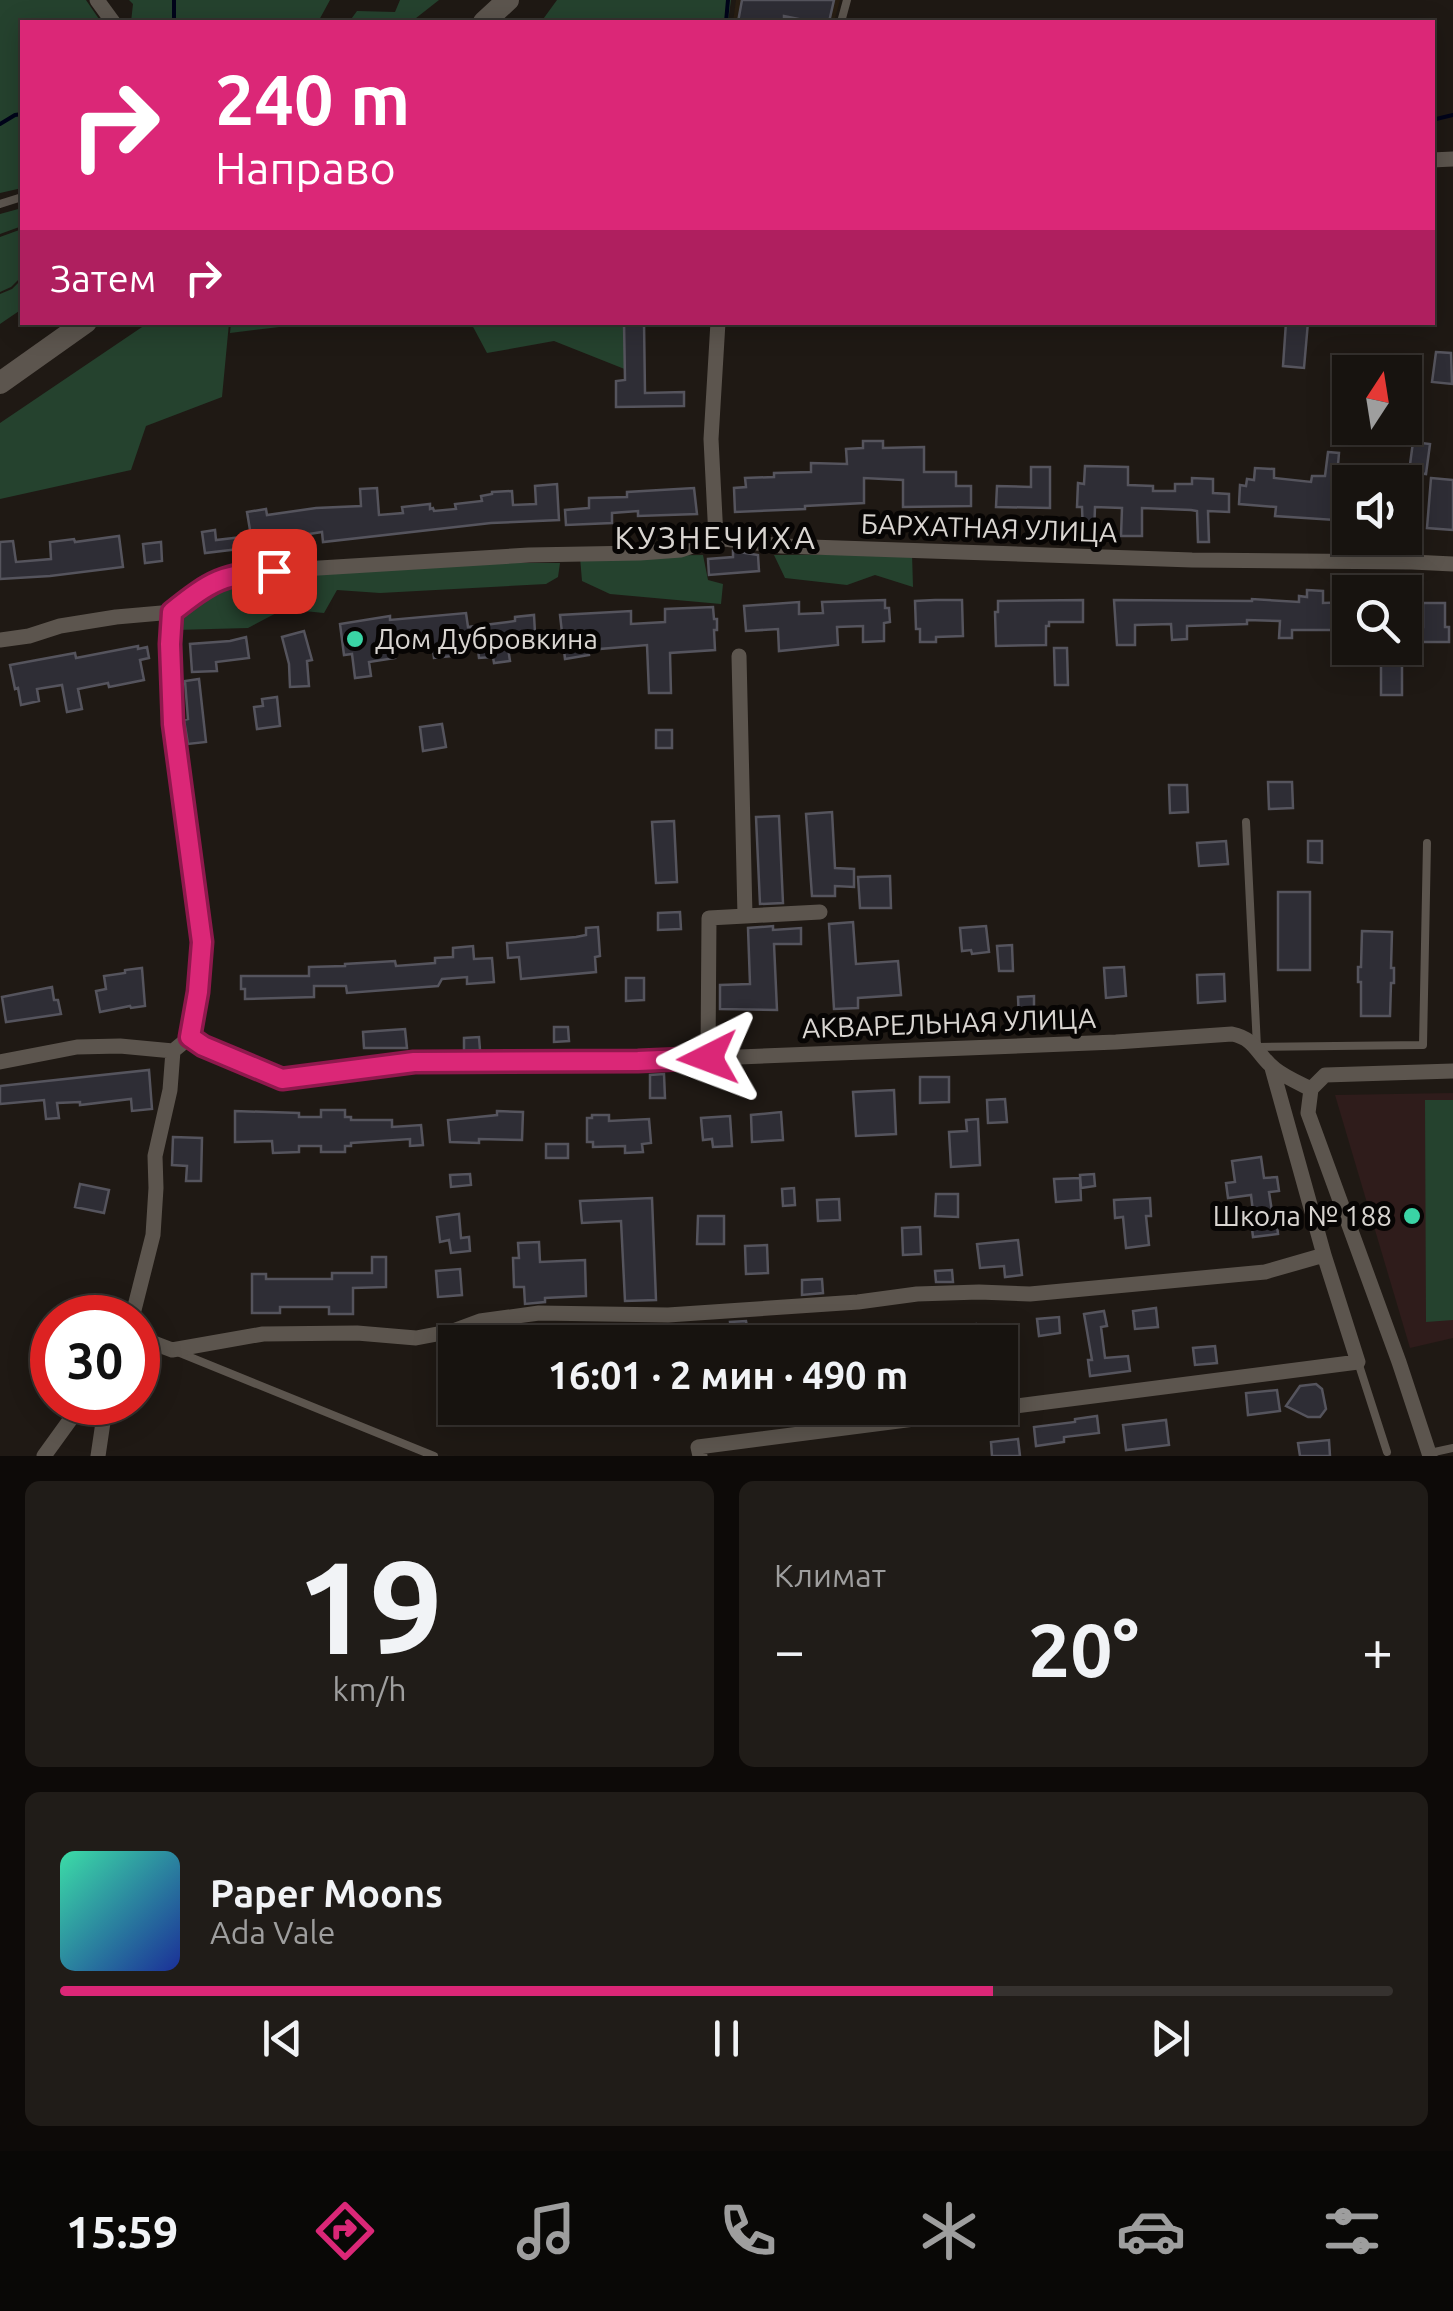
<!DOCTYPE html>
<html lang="ru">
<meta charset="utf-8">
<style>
:root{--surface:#17130f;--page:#201c18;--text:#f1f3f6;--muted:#9e9e9e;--line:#36322f;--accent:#db2777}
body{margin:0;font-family:Ubuntu,sans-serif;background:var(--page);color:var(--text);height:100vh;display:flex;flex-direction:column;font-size:38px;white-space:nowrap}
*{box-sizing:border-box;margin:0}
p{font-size:32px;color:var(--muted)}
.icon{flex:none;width:55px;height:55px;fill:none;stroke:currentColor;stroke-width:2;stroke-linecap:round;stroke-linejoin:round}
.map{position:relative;height:1456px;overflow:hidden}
.details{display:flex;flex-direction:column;gap:25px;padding:25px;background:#0d0a08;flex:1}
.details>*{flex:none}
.hud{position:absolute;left:20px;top:20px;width:1415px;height:305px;border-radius:0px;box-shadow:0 5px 25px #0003,0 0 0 2px var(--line);background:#db2777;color:#fff;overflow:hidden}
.needle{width:65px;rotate:12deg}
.fabs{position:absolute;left:1332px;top:355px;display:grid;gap:20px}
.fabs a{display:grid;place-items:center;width:90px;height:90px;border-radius:0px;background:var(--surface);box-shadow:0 5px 25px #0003,0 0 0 2px var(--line);font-size:50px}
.speed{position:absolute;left:30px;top:1295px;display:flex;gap:20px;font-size:50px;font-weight:700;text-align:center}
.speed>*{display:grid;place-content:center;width:130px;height:130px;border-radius:50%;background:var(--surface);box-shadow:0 5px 25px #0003,0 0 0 2px var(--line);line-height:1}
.speed .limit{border:15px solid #d22;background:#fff;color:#111}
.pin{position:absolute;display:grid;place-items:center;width:85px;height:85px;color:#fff;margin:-42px;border-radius:20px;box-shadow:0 5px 15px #0006}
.me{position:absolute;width:110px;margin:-55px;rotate:267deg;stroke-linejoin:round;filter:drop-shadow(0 0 8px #0008)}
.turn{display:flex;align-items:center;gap:35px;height:210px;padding:0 30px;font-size:45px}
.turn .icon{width:130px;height:130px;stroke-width:2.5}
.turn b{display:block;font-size:70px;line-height:85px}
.then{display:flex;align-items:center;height:95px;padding:0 30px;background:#0003;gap:20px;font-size:38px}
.big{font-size:75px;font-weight:700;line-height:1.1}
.details .tile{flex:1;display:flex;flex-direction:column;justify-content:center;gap:15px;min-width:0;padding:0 35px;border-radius:15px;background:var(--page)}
.details .dial{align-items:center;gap:0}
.dial b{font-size:130px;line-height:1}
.song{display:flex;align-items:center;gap:30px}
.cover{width:120px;height:120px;border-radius:15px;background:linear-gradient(135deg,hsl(160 70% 55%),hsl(230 70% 35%))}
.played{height:10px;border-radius:5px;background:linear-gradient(90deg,var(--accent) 70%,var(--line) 70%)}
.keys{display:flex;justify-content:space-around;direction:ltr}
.heat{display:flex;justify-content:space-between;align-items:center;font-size:55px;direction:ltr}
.details .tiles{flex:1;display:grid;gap:25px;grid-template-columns:1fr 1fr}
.tile:last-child{grid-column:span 2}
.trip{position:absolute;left:438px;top:1325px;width:580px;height:100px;border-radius:0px;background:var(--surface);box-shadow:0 5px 25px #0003,0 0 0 2px var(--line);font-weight:700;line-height:100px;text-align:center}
.tab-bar{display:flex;height:160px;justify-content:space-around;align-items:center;background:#090806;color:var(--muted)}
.tab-bar .icon{width:70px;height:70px}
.tab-bar .on{color:var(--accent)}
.tab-bar b{font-size:45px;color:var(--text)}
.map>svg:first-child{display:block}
.built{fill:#281e13}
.education{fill:#2f1c1b}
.green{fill:#25422e}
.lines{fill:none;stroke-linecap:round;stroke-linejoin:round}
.stream{stroke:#00041a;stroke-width:4}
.building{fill:#2e2d35;stroke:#55545d;stroke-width:2.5}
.lane{stroke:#5c554e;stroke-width:8}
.street{stroke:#5c554e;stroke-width:15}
.secondary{stroke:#5c554e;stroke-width:22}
.route-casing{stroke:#8e194d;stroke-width:25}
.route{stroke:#db2777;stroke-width:18}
.poi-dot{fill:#3ad4a5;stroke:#070504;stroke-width:4}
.labels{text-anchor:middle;stroke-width:10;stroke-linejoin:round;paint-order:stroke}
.street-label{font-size:28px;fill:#d9d5d1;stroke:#070504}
.poi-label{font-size:28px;fill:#d9d5d1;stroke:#070504;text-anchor:start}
.quarter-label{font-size:32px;letter-spacing:2.5px;fill:#d9d5d1;stroke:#070504}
</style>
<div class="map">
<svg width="1453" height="1456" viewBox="0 0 1453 1456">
<rect width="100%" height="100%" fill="#1f1914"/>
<path class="built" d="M736,0H840L834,22H733Z"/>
<path class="education" d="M1453,1093V1338L1410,1348L1335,1095Z"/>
<path class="green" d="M0,0H86L101,22H22V188L0,193Z
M129,0H330L318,22H131L133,4Z
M400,0H439L411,22H349L357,11L395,12Z
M557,0H731L728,22H541Z
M22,208V226L0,234V214Z
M22,229V276L11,287L0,292V237Z
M22,279V309L0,324V294L12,289Z
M148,323H229L222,397L146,426L131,470L0,499V423Z
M231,323V322L313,323L230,333Z
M471,323H626L627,370L554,341L487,353Z
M912,554L913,587L875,575L847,585L785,578L774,555Z
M703,555L708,580L723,584L721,604L610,594L582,581L580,557Z
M460,563H560L558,577L546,584L380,593L337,590L324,613L284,609L248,628L175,630L179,612L216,585L244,576Z
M1425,1100H1453V1320L1426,1322Z"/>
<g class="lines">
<path class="stream" d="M174,22V0
M726,22L728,0
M1432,120L1453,115
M0,124L15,115L22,114"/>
</g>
<path class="building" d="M742,0H834L829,22H813L784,16V22H738Z
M624,322H644L645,393L684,392V406L616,407V381L625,380Z
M1286,322H1308L1304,368L1283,366Z
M1436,352L1451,353L1452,384L1432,382Z
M863,441H883V448L924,447V472H956V486H971V506L903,507V480L864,478V503L805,506V509L735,512L734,488L746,487L745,478L774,477V473L811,472V463L847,464L846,449L863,448Z
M1413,442L1430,444L1426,474L1409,472Z
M1328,452L1339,453L1338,465L1353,467V471L1357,472L1355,482H1350V521L1275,516L1276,507L1239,504L1240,485L1246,486L1247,479L1254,480L1255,468L1274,469V478L1311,482L1312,476H1325Z
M1085,466L1128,467V485L1153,486V491H1175V484H1192V478L1213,479V493L1229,494V512L1208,511L1209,542H1198L1197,511L1191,510L1142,508V536H1121L1122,508L1095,507L1094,534H1083L1082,507H1077L1078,483L1084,484Z
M1031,467H1050V508L996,507L997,486L1031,487Z
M1431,478L1453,480V530L1427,528Z
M557,484L559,520L491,523L323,542L322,532L271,540L272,545L205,553L202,532L215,530L216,540L251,536L247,512L266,509L267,515L316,508L361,506L360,489L377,488L379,515L403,513L402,507L430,504V509L433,508L434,511L456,509L455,504L482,501L481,496L492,494V492L512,491L513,505L536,504L535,486Z
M694,488L697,514L638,516V511L612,513V523L566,525L565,510L589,508V498L627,497V492Z
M119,536L123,567L50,576L0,579V542L13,541L16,562L51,559L50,542L74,539L75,542Z
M161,542L162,561L145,563L143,544Z
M733,551L758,555L759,571L709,575L708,559L733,557Z
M1307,590L1323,591V603L1350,602V630H1292V638H1279L1280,621L1247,620V624L1187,626V639L1172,640L1171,624L1135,625V645H1117L1114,600L1252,601V599L1299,602V596L1307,597Z
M885,600V608H889L890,622L884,623V641L863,642V626L837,627L838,645L779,651L778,629L746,631L744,606L799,602V614L823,613L822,602Z
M935,600H962L963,636L936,637V642H920V629H916L915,601Z
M1083,600V622H1049V626H1046V645L996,646L995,612H998V601Z
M1423,603H1445V627H1449V642H1419V627H1423Z
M713,607L714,619H717V630H714L715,650L670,653L671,693H649L647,645L588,650L589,655L565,659L560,615L631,611V624L665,622V609Z
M466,613L468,627L515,621V617L534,615L535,633L506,635L510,661L494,663L493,657L479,658L477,642L451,645L453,656L434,658L432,642L425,643L424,634L392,637L395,658L369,662L371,676L355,678L352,654L344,655L340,624L390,616V620Z
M304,631L312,660L307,661L309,686L290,687L289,664L282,637Z
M246,637L249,658L216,662L217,671L192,672L190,644L230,641Z
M138,646V649L147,647L149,658L140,660L144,680L109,687L108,683L78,689L82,709L67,712L62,685L37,689L39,701L21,705L18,688L15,689L10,665L75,653L76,658Z
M1054,648H1067L1068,685H1055Z
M1381,662H1402V695H1381Z
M199,679L206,742L188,744L184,720L188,719L185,681Z
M277,697L280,726L257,729L254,707L263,706L262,699Z
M442,724L446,747L423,751L420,727Z
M656,730H672V748H656Z
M1268,782H1292L1293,808L1269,809Z
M1169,785H1187L1188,812L1170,813Z
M832,812L835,868L854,869V887L835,886V896H812L806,814Z
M779,816L783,903L760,904L756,817Z
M674,821L677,882L656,883L652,822Z
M1226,841L1228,864L1199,866L1197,843Z
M1308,841H1322V863L1308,862Z
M890,876L891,908H860L858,877Z
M1278,892H1310V970H1278Z
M680,912L681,929L658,930V913Z
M853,922L856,964L898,961L901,995L858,998V1008L834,1009L829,924Z
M773,926V930L801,928V944H774L777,1010L720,1009V985L750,984L748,928Z
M986,926L989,952L972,954L971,950L962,951L960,928Z
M598,927L600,956L595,957L596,972L521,979L519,957L508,958L507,943L576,937L586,935V928Z
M1362,931L1392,932L1391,968H1394V983H1391L1390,1016H1361V982H1358V967H1361Z
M1012,945L1013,971H999L997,946Z
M473,946L474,959L492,958L494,982L467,984V977L442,979L438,986L347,993L346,986H314V997L245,999V989H241V976H309V967L345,966V964L395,961L396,966L435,963V958L453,957V948Z
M1124,967L1126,996L1106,998L1104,968Z
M142,968L145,1006L131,1008L130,1006L100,1012L96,991L106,989L104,976L125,973V970Z
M1224,974L1225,1001L1198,1003L1197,975Z
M626,978H644V1000L626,1001Z
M52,987L54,1000H58L61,1014L6,1022L2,997Z
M1034,996V1020L1019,1021L1018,997Z
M554,1027H568L569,1041L554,1042Z
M405,1029L407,1048H364L363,1032Z
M479,1037L480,1050L464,1051V1038Z
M149,1070L152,1109L132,1111L131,1099L80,1105V1102L57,1103L59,1118L46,1119L44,1100L0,1104V1086Z
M664,1074L665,1098H650V1075Z
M920,1077H949V1102L920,1103Z
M894,1090L896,1134L856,1136L853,1092Z
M1005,1099L1007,1122L988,1123L987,1100Z
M321,1110H345V1117H351V1120H392V1127L421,1125L423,1145L410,1146V1139L351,1143V1146H345V1152H321V1146H299V1152L273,1153L272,1141L235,1142V1111L299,1113V1117H321Z
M497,1111L523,1112L522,1140L479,1139V1143L450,1142L448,1120L497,1115Z
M781,1112L783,1140L752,1142L751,1115Z
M592,1115H609V1121L649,1119L651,1143L642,1144L643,1152L625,1153V1146L593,1147V1142H587V1118H592Z
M730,1116L732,1146L713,1147L712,1139L703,1140L701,1118Z
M978,1119L980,1165L951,1167L949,1132L967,1131L966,1120Z
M173,1137L202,1138L201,1181H186L187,1166L172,1165Z
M546,1144H568V1158H546Z
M1261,1157L1264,1178L1277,1177L1279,1191L1269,1192L1273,1218L1276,1217L1278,1234L1253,1237L1251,1220H1254L1251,1195L1228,1198L1226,1183L1235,1182L1232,1161Z
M470,1174L471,1185L451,1187L450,1175Z
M1094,1174L1095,1186L1081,1188L1080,1175Z
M1080,1178L1081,1200L1056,1202L1054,1179Z
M80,1184L109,1190L104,1213L75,1207Z
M794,1188L795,1205L783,1206L782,1189Z
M936,1194H958V1217L935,1216Z
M652,1198L656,1300L625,1301L621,1221L582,1223L580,1201Z
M1150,1198L1151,1216H1146L1149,1245L1126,1248L1123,1217L1115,1218L1114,1200Z
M839,1199L840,1220L818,1221L817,1200Z
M459,1214L461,1238L469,1237L470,1251L451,1253L449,1240L440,1242L437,1217Z
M698,1216H724V1244H697Z
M920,1227L921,1254L903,1255L902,1228Z
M1018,1240L1022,1275L1005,1277L1004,1266L980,1268L977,1244Z
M539,1242L540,1262L585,1260L586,1296L545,1298V1302L525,1304L524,1287H514L513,1258H519L518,1243Z
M767,1245L768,1273L746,1274L745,1246Z
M372,1257H386V1287L353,1288V1314H329V1307H280V1313H252V1274H266V1279H332V1273H372Z
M460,1269L462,1295L438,1297L436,1271Z
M952,1270L953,1282H936L935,1271Z
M822,1279L823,1293L802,1295V1280Z
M1156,1308L1158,1327L1135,1329L1133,1311Z
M1104,1311L1107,1326L1101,1327L1105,1358L1128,1356L1130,1371L1090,1376L1088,1360H1092L1084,1314Z
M1059,1317L1060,1333L1039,1336L1037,1319Z
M746,1321L750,1342H733L730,1322Z
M976,1324L977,1328L1012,1326L1014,1350L1000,1351V1342H952L950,1327Z
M835,1331L837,1342H802V1335Z
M1215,1346L1217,1363L1195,1365L1193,1348Z
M1316,1384L1322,1389L1326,1409L1320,1417H1308L1286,1406L1300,1386Z
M1277,1390L1280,1411L1248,1415L1246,1393Z
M1097,1416L1099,1433L1064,1437V1442L1036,1446L1034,1427L1075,1422V1419Z
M1166,1420L1169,1445L1126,1450L1123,1425Z
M1018,1439L1020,1456H992L991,1442Z
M1329,1440L1330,1456H1300L1298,1443Z"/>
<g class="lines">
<path class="lane" d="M841,22L847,0
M0,204L22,197
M1246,822L1257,1047L1423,1045L1427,843
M180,1353L434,1456
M1358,1362L1387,1452
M1430,1453L1453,1448"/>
<path class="street" d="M97,0L113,22
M1432,160L1453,159
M716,538L711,439L718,322
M0,640L29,636L60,626L116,617L173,612L206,585L238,573L529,555L640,553L681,550L716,538L781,546L1192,560L1412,562L1453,564
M739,656L745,916
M190,1037L203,1046L272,1076L293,1079L414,1063L638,1061L1116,1042L1232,1034C1257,1039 1257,1056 1275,1069C1285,1077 1299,1083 1311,1089
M708,1057L709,918L820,912
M0,1062L77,1047L120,1046L173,1051
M1311,1089L1308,1113L1399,1362L1430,1456
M1311,1089L1325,1075L1453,1071
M132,1318L153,1235L156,1188L155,1156L170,1090L173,1051L190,1037L198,992L202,942L173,724L170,644L173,612
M138,1337L172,1350L263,1334L357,1333L416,1338L453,1331L480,1321L539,1313L668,1315L858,1302L917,1294L979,1292L1030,1294L1265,1272L1324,1255
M44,1456L83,1402
M98,1456L106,1402
M700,1456L698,1447L1358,1362L1324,1255L1272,1068"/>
<path class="secondary" d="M484,22L508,0
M0,383L86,322"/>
</g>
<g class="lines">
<defs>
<path id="route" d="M274,571C223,574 212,580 172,612L170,644L173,724L202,942L198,992L190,1037L203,1046L282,1079L414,1062L638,1061L708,1058"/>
</defs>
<use href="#route" class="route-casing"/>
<use href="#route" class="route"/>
</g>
<g class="poi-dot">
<circle cx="355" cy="639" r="10"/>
<circle cx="1412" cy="1216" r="10"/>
</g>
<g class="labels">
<g class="street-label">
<text transform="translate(989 528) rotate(2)" y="10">БАРХАТНАЯ УЛИЦА</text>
<text transform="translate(949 1023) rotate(-2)" y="10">АКВАРЕЛЬНАЯ УЛИЦА</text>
</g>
<g class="poi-label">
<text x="375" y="649">Дом Дубровкина</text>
<text x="1392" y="1226" text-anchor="end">Школа № 188</text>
</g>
<g class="quarter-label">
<text x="716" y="549">КУЗНЕЧИХА</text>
</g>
</g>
</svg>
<div class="fabs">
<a><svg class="needle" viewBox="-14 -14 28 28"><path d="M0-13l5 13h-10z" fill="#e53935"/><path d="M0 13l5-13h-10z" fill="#9e9e9e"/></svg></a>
<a><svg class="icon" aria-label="sound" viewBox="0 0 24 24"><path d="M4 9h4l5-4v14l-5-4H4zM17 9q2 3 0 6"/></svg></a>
<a><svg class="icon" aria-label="search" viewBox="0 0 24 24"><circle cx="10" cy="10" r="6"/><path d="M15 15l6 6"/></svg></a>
</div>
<div class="speed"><div class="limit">30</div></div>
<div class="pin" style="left:274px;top:571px;background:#d93025"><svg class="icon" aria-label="arrive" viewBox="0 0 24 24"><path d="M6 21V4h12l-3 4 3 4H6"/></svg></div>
<svg class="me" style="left:708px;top:1058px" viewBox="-20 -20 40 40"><path d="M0-17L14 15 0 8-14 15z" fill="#db2777" stroke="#fff" stroke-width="4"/></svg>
<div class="trip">16:01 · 2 мин · 490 m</div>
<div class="hud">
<div class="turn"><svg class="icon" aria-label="right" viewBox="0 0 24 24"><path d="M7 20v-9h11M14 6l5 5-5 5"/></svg><div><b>240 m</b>Направо</div></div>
<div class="then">Затем<svg class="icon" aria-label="right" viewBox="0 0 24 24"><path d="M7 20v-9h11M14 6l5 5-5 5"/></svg></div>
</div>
</div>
<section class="details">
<div class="tiles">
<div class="tile dial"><b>19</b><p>km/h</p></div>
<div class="tile"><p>Климат</p>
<div class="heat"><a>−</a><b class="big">20°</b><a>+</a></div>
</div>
<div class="tile">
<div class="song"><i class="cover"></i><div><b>Paper Moons</b><p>Ada Vale</p></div></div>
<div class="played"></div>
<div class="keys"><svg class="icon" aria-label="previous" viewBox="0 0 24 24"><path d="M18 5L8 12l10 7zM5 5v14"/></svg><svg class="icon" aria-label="pause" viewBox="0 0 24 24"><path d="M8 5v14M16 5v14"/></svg><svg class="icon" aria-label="next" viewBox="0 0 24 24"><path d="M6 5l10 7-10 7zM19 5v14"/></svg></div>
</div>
</div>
</section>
<nav class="tab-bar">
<b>15:59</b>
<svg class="icon on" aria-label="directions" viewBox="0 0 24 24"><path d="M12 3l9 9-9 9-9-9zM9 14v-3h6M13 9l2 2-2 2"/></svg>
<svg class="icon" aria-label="music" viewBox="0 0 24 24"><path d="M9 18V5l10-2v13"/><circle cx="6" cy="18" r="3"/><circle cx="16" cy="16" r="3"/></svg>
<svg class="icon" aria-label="phone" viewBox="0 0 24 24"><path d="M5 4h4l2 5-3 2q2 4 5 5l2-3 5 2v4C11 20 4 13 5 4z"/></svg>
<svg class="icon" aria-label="climate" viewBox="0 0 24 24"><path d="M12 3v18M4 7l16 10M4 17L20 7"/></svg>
<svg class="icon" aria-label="car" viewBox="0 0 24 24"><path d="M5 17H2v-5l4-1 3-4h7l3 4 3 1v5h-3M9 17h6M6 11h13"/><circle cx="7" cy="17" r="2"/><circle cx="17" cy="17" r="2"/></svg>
<svg class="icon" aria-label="filters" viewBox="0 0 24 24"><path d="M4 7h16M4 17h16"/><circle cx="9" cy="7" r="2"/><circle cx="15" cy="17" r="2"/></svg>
</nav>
